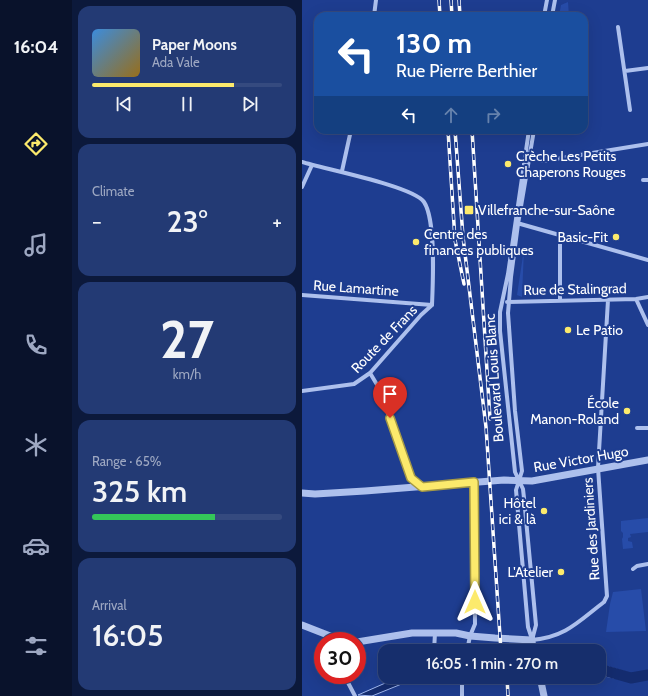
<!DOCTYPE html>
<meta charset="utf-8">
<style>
:root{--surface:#162e6c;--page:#233a74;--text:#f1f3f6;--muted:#9ea8c2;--line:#354a7f;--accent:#fcea6c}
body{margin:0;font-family:Cabin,sans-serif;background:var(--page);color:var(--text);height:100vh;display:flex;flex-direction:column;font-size:15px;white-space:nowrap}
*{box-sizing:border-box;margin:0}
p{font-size:13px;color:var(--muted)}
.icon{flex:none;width:22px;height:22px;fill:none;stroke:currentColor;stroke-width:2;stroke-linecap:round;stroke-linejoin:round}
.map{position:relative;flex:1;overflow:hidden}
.drawer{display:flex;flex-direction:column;gap:6px;padding:6px;background:#0c193b;width:230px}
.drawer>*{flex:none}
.banner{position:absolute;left:12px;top:12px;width:274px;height:122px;border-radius:12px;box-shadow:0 4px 16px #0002,0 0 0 1px var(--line);background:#1a4fa0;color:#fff;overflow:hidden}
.speed{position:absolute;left:12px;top:632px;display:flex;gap:8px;font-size:20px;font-weight:700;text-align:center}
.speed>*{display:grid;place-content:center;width:52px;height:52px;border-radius:50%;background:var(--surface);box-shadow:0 4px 16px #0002,0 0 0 1px var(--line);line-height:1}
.speed .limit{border:6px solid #d22;background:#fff;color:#111}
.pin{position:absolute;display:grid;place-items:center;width:34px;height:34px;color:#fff;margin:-41px -17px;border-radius:50% 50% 50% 0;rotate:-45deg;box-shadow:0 0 4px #0007}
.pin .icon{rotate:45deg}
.me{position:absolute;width:44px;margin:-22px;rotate:0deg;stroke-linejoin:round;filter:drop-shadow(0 0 3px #0008)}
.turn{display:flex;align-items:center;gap:14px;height:84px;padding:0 16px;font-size:18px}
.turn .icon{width:52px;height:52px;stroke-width:2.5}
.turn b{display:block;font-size:28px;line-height:34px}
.lanes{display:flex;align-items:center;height:38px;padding:0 16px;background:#0003;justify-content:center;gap:20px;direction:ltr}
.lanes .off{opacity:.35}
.big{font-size:30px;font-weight:600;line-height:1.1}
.drawer .card{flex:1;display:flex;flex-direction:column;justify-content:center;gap:6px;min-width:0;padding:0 14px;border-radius:12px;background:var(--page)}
.drawer .dial{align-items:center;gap:0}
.dial b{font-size:52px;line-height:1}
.song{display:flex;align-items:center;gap:12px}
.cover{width:48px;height:48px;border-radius:6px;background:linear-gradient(135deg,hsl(210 70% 55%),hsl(40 70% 35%))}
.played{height:4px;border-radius:2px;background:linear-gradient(90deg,var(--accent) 75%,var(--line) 75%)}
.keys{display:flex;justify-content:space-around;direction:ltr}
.heat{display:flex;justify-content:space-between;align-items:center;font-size:22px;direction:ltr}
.charge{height:6px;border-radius:3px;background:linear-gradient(90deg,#34c759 65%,var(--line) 0)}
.trip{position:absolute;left:76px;top:644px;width:228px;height:40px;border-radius:12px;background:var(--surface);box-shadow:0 4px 16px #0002,0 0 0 1px var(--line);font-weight:600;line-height:40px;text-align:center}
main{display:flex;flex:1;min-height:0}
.tabs{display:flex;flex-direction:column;width:72px;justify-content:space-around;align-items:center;background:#09122b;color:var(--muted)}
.tabs .icon{width:28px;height:28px}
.tabs .active{color:var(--accent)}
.tabs b{font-size:18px;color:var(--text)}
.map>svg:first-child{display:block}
.green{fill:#274ca9}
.water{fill:#142c6f;stroke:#a1b8ef}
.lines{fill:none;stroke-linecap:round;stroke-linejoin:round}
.river{stroke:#142c6f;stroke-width:11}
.minor{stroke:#adc0ed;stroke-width:4}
.tertiary{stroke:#adc0ed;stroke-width:7}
.rail-casing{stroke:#fff;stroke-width:3.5}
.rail{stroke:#1e3d90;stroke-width:2;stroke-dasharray:6;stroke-linecap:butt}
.route-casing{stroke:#a49846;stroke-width:10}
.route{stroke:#fcea6c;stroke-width:7}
.poi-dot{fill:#fcea6c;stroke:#1e3d90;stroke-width:1.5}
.labels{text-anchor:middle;stroke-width:4;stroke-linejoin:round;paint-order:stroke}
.poi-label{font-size:14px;fill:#fff;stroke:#1e3d90;text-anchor:start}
.street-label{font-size:14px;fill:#fff;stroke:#1e3d90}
</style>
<main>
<nav class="tabs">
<b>16:04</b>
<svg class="icon active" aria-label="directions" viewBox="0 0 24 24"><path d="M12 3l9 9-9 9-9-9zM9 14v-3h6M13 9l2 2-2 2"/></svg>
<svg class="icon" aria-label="music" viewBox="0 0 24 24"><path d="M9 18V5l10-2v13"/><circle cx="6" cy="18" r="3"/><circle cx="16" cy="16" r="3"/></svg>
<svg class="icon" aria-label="phone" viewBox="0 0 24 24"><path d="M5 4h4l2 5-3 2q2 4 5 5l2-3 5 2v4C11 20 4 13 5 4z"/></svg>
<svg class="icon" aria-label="climate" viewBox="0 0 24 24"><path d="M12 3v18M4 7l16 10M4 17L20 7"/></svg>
<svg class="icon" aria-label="car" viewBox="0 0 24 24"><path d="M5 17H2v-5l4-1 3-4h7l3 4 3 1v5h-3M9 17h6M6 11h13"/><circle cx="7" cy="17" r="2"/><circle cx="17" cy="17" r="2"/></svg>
<svg class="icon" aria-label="filters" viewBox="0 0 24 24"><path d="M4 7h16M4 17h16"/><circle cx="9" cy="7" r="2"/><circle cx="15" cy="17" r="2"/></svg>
</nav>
<section class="drawer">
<div class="card">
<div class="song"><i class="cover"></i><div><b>Paper Moons</b><p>Ada Vale</p></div></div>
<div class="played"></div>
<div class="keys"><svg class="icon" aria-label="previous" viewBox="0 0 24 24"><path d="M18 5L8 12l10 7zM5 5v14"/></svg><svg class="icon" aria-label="pause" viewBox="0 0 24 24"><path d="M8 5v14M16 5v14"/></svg><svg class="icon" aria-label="next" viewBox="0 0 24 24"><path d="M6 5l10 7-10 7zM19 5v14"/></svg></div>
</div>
<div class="card"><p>Climate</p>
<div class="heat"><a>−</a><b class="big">23°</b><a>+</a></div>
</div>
<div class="card dial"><b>27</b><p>km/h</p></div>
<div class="card"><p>Range · 65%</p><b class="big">325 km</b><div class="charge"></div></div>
<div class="card"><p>Arrival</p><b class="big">16:05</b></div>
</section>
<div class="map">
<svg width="346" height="696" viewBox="0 0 346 696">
<rect width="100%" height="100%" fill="#1e3d90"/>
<path class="green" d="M266,2L267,16H257L259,5Z
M222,249L220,297L215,295Z
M346,518V532L328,534L329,537L326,538V541L330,542L331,548L321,549L320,539L321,537V533L319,531V521Z
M339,589L344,631L304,632L308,604L311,592Z"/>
<path class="water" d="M297,664L330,674H337L333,682L297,675Z
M97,677H126V681L112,679L70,696L56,695Z"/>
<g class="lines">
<path class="river" d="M297,669L329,678L346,675"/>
<path class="minor" d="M72,16L74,0
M242,16L245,0
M250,16L253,0
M316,27L328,110
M323,71L346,68
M227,130L206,274L198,312V331L213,472L221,489L222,498L234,625L230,640
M227,156L241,161L346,144
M0,162C22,169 111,186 122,202C134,220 131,281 130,305
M40,171L49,130
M341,180H346
M0,187L10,165
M215,223L346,260
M258,235V300
M0,295L130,305
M334,299L346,325
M205,302L334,299L346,297
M68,373L77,388L109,478L119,486
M0,391L52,384L68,373L119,315L130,305
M335,428H346
M331,569L335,566L346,564
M230,639L226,627L214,490L220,471L213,411L206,313L209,277L216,224L232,130
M230,640C264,637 277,621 302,602L305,596L296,468L306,300
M132,651L133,633
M165,651L168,636L173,624L172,482
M42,675L53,696
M160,696V677"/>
<path class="tertiary" d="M0,493L13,494L63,491L202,480L230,481L346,460
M0,625L41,641
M55,642L110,633H154L168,636L193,638L230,640L231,651
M238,677L242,696"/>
<defs>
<path id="rail" d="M137,0L138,16
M149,0L150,16
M157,0L158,16
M146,130L153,240L162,284
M153,130L161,237L184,427L199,651
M170,130L188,419
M205,677L206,696"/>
</defs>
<use href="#rail" class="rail-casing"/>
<use href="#rail" class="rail"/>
</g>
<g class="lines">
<defs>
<path id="route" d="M88,418L109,478L120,487L172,482L173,602"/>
</defs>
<use href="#route" class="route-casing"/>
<use href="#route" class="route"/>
</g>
<g class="poi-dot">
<circle cx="206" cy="164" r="4"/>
<rect x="162" y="205" width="10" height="10" rx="2"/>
<circle cx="314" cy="237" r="4"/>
<circle cx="114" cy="242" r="4"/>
<circle cx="266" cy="330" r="4"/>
<circle cx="325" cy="411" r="4"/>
<circle cx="242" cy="511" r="4"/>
<circle cx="259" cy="572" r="4"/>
</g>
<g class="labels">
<g class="poi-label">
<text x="214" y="161">Crèche Les Petits<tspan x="214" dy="16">Chaperons Rouges</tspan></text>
<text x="176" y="215">Villefranche-sur-Saône</text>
<text x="122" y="239">Centre des<tspan x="122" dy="16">finances publiques</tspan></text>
<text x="306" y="242" text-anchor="end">Basic-Fit</text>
<text x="274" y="335">Le Patio</text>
<text x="317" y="408" text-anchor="end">École<tspan x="317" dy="16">Manon-Roland</tspan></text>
<text x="234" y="508" text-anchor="end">Hôtel<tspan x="234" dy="16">ici &amp; là</tspan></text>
<text x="251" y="577" text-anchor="end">L'Atelier</text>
</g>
<g class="street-label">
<text transform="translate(54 288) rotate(4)" y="5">Rue Lamartine</text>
<text transform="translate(273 289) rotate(-1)" y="5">Rue de Stalingrad</text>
<text transform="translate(82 339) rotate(-46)" y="5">Route de Frans</text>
<text transform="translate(192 378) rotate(-94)" y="5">Boulevard Louis Blanc</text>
<text transform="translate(279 459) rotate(-10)" y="5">Rue Victor Hugo</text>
<text transform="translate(289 529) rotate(-94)" y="5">Rue des Jardiniers</text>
</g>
</g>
</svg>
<div class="speed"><div class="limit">30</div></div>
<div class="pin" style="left:88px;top:418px;background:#d93025"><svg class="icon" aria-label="arrive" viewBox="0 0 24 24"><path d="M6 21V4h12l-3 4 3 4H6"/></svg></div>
<svg class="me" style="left:173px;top:602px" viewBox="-20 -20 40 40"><path d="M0-17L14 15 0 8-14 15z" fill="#fcea6c" stroke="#fff" stroke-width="4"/></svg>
<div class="trip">16:05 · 1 min · 270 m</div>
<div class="banner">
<div class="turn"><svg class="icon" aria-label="left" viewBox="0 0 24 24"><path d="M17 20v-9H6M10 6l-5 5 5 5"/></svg><div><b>130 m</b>Rue Pierre Berthier</div></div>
<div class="lanes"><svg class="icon" aria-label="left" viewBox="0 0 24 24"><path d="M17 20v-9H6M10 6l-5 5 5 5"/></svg><svg class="icon off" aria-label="ahead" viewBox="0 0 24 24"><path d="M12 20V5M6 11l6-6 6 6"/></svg><svg class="icon off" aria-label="right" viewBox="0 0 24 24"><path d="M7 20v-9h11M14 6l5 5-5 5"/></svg></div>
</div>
</div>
</main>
